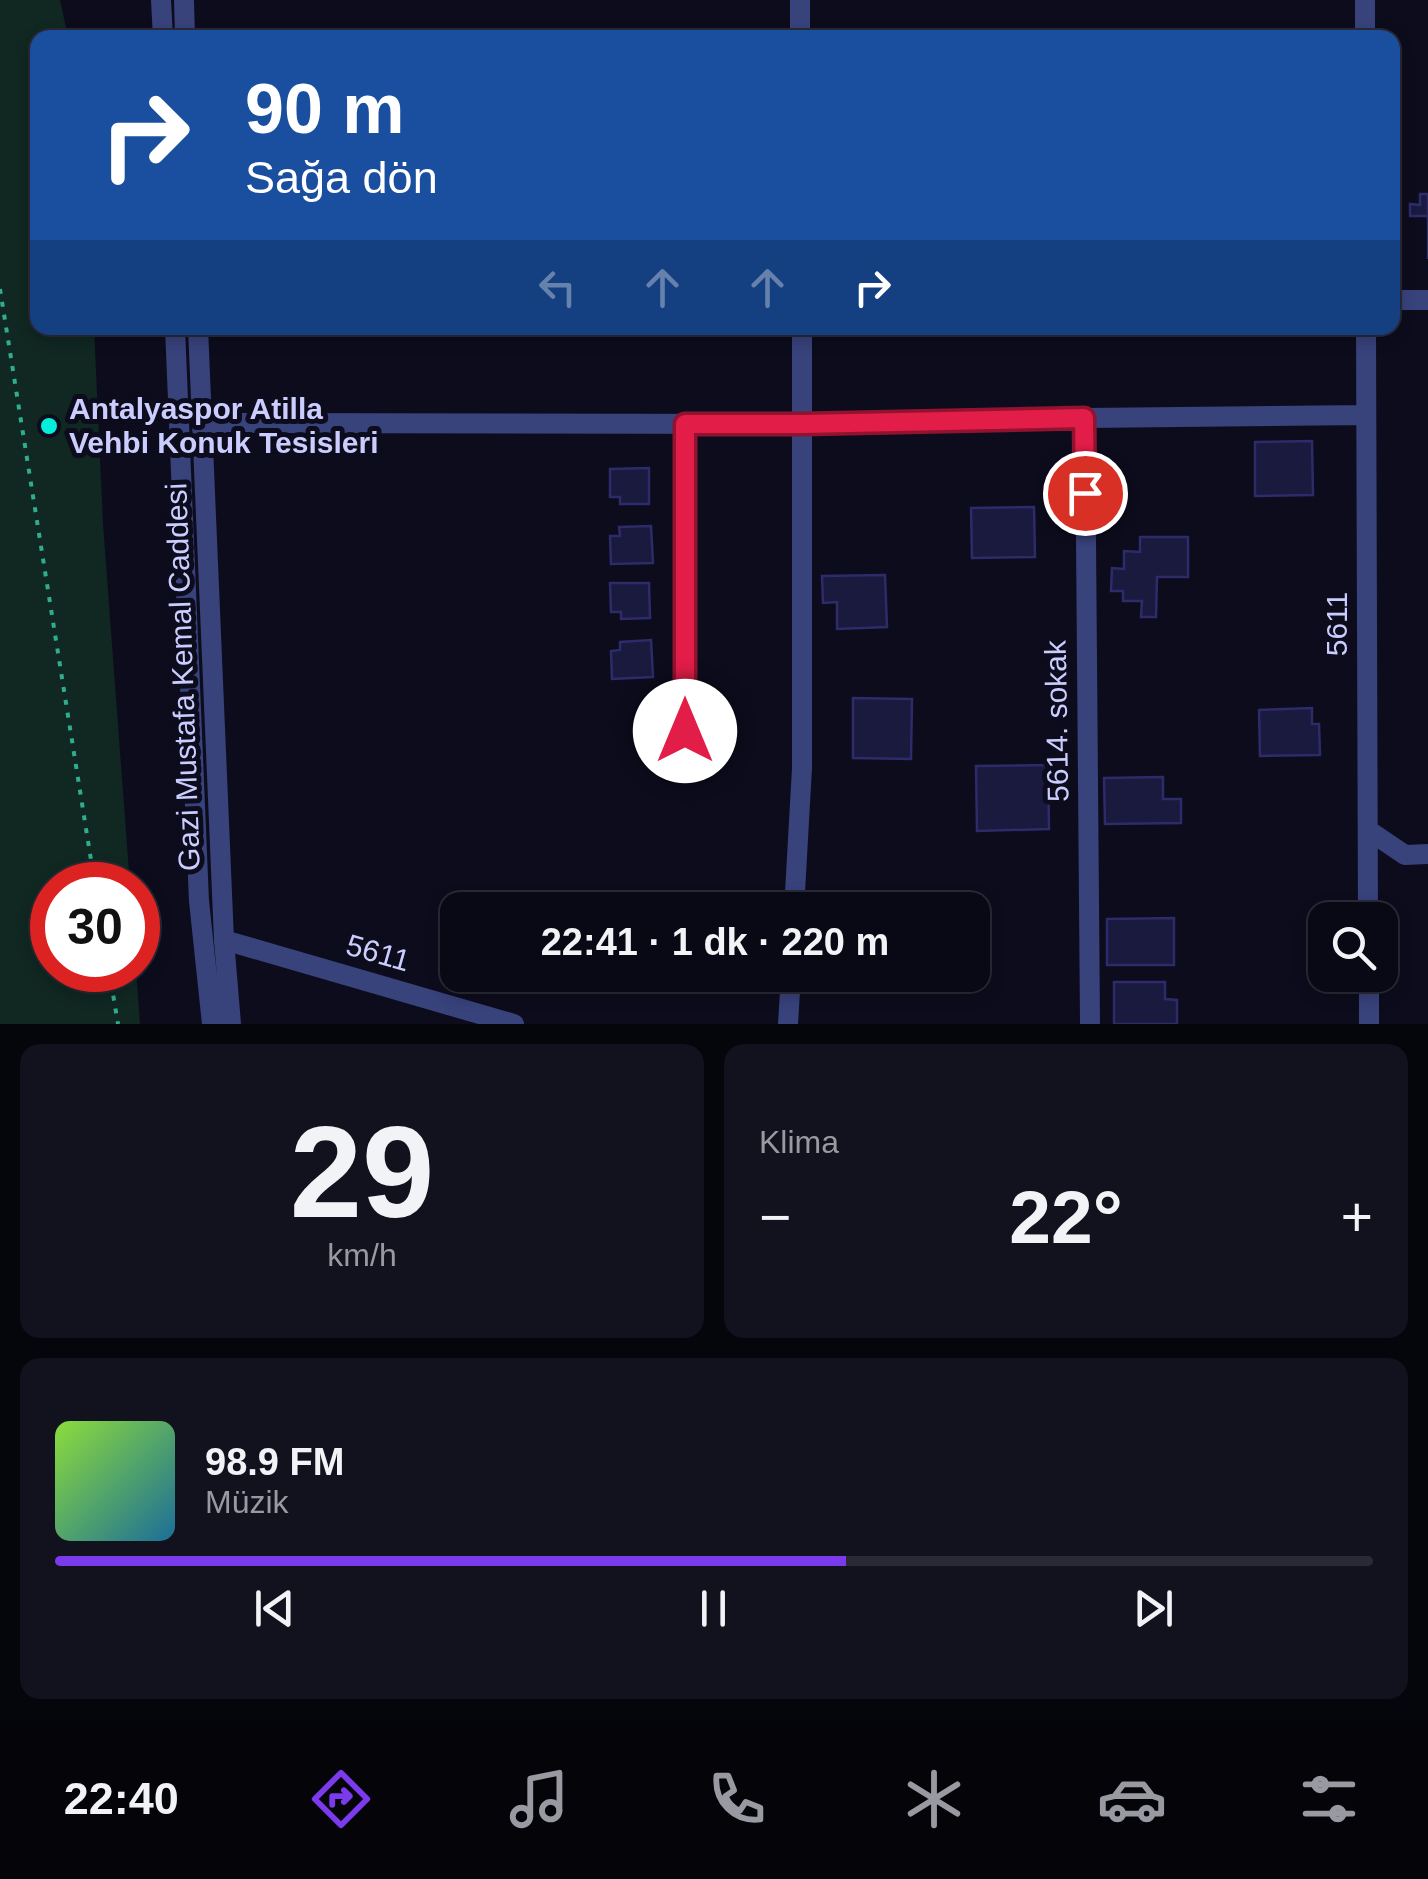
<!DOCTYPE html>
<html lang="tr">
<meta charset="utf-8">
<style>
:root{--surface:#090916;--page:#12121f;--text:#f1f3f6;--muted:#999aa1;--line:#292a35;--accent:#7c3aed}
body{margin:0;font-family:Helvetica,sans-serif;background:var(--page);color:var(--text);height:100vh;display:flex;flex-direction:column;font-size:38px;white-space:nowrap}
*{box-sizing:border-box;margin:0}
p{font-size:32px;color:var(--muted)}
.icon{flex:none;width:55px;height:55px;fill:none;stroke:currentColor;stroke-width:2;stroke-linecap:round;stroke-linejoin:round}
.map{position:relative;height:1024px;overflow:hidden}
.drawer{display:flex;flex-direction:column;gap:20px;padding:20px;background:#05050c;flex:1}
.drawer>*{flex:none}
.guide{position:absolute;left:30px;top:30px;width:1370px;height:305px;border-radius:20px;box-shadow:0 5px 15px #0003,0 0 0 2px var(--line);background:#1a4fa0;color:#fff;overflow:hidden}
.fabs{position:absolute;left:1308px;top:902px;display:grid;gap:20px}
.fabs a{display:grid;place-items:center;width:90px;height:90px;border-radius:20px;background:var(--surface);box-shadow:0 5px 15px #0003,0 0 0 2px var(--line);font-size:50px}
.speed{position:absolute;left:30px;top:862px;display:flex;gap:20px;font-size:50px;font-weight:700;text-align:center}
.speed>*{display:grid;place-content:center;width:130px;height:130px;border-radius:50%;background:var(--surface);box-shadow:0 5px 15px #0003,0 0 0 2px var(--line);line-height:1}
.speed .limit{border:15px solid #d22;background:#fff;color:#111}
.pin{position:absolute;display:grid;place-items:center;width:85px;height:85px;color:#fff;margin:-42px;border:5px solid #fff;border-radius:50%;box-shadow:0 2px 10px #0007}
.me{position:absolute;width:110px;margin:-55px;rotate:0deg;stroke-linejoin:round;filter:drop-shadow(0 0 8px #0008)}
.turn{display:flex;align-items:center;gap:35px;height:210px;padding:0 50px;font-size:45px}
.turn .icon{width:130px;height:130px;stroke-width:2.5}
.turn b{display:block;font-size:70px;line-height:85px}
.lanes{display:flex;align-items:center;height:95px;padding:0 50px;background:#0003;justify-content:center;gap:50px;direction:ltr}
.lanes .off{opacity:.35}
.big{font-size:75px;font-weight:600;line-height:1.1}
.drawer .tile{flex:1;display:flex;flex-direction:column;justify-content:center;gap:15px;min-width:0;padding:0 35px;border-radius:20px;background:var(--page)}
.drawer .dial{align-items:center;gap:0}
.dial b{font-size:130px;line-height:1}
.song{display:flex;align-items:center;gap:30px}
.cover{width:120px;height:120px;border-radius:15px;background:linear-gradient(135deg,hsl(90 70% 55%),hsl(200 70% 35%))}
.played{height:10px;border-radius:5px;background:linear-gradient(90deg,var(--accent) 60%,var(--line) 60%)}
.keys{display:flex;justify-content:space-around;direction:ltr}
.heat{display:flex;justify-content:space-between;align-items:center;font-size:55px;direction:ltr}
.drawer .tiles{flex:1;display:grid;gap:20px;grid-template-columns:1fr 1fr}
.tile:last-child{grid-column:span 2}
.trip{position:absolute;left:440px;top:892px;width:550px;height:100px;border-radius:20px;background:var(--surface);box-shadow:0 5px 15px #0003,0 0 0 2px var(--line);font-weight:600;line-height:100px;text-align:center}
.menu{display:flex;height:160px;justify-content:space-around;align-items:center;background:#040409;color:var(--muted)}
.menu .icon{width:70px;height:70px}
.menu .current{color:var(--accent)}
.menu b{font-size:45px;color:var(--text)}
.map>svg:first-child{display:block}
.green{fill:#102722}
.building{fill:#1a193e;stroke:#2d2b69;stroke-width:2.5}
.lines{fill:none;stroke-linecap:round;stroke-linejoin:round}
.path{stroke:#30ac8e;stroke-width:4;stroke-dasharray:5 8;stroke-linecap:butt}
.minor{stroke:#38427b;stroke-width:20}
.tertiary{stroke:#38427b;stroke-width:20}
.route-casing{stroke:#92132f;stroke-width:25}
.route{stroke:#e11d48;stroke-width:18}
.poi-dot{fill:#06eedb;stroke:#0c0c1d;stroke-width:4}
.labels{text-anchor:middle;stroke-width:10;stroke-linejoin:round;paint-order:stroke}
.poi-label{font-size:30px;font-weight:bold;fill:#cacdfe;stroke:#0c0c1d;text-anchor:start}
.street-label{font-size:30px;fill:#cacdfe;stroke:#0c0c1d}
</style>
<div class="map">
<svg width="1428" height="1024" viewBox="0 0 1428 1024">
<rect width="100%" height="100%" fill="#0c0c1d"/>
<path class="green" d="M0,0H60L68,37L38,38V328H94L103,524L130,885H52V970H136L140,1024H0Z"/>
<path class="building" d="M1420,194H1428V259V216H1410V204L1420,205Z
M1312,441L1313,495L1255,496V442Z
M649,468V504H620V497H610V469Z
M1034,507L1035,557L972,558L971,508Z
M651,526L653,563L611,564L610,536H620L619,527Z
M1140,537H1188V577H1157L1156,617H1141L1142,601H1123V591H1111L1112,568L1124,569V551L1140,552Z
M885,575L887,627L837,629V602L823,603L822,576Z
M610,583H649L650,618L621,619V612H611Z
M651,640L653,677L612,679L611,651L620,650V642Z
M853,698L912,699L911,759L853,758Z
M1312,708V724H1319L1320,755L1260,756L1259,710Z
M1048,765L1049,829L977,831L976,766Z
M1163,777V799H1181V823L1105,824L1104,778Z
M1174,918V965H1107V919Z
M1114,982H1165V999L1177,1000V1024H1114Z"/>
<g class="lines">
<path class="path" d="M0,289L95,885
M109,970L118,1024"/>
<path class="minor" d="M800,0V38
M1365,0V38
M1392,300H1428
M1366,328L1368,920
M1085,418L1090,1024
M202,423L803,424L1085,418L1366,415
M685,424V731
M1368,830L1405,855L1428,854
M794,910L802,768V328
M224,940L514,1024
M1369,975V1024
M788,1024L791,975"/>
<path class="tertiary" d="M161,0L163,38
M184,0L185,38
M175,328L199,901L212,1024
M198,328L224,940L231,1024"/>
</g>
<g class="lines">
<defs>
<path id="route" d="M685,731V424H803L1084,418L1085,493"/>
</defs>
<use href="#route" class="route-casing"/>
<use href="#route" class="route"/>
</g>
<circle class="poi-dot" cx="49" cy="426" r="10"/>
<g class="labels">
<g class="poi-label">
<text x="69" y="419">Antalyaspor Atilla<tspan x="69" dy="34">Vehbi Konuk Tesisleri</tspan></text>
</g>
<g class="street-label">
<text transform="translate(1337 624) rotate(-90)" y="10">5611</text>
<text transform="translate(183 677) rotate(-92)" y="10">Gazi Mustafa Kemal Caddesi</text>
<text transform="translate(1057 721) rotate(-91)" y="10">5614. sokak</text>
<text transform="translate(378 953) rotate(16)" y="10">5611</text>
</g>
</g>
</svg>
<div class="fabs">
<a><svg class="icon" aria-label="search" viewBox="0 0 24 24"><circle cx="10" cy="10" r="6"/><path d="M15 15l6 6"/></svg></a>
</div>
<div class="speed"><div class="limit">30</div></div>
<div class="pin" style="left:1085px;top:493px;background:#d93025"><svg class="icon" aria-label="arrive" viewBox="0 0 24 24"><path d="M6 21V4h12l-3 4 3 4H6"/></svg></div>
<svg class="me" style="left:685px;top:731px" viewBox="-20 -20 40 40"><circle r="19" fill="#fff"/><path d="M0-13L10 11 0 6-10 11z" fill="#e11d48"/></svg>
<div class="trip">22:41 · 1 dk · 220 m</div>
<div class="guide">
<div class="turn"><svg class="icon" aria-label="right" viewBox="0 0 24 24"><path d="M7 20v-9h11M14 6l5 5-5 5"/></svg><div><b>90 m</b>Sağa dön</div></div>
<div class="lanes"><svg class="icon off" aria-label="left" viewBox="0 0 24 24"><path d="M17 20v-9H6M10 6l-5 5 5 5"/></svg><svg class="icon off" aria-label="ahead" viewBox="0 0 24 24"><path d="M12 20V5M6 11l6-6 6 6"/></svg><svg class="icon off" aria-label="ahead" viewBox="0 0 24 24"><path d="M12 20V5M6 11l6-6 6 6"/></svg><svg class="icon" aria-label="right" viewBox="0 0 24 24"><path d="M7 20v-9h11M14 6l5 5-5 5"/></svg></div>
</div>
</div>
<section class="drawer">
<div class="tiles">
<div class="tile dial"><b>29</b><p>km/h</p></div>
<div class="tile"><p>Klima</p>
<div class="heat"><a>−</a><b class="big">22°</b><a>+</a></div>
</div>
<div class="tile">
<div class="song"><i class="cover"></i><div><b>98.9 FM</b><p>Müzik</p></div></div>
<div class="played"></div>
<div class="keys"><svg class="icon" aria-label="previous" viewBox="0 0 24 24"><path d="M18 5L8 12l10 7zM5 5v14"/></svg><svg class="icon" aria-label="pause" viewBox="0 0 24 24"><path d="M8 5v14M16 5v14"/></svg><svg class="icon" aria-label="next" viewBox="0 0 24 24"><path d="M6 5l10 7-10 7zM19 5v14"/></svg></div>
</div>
</div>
</section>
<nav class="menu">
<b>22:40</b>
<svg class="icon current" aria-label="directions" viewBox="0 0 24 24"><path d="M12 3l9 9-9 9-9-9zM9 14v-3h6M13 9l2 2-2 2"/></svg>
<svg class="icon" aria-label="music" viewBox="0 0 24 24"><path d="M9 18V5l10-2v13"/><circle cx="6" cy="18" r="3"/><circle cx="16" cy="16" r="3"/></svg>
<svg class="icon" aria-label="phone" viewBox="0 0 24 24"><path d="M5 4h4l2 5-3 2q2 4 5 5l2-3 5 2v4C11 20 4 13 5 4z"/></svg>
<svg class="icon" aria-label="climate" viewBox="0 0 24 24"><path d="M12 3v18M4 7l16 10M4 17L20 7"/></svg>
<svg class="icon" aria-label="car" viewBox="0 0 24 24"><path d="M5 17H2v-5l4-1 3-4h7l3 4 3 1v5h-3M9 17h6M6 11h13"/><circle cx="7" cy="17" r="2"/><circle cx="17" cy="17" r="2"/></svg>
<svg class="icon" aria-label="filters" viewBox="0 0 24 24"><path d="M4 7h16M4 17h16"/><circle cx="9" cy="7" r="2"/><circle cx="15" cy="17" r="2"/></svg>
</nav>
